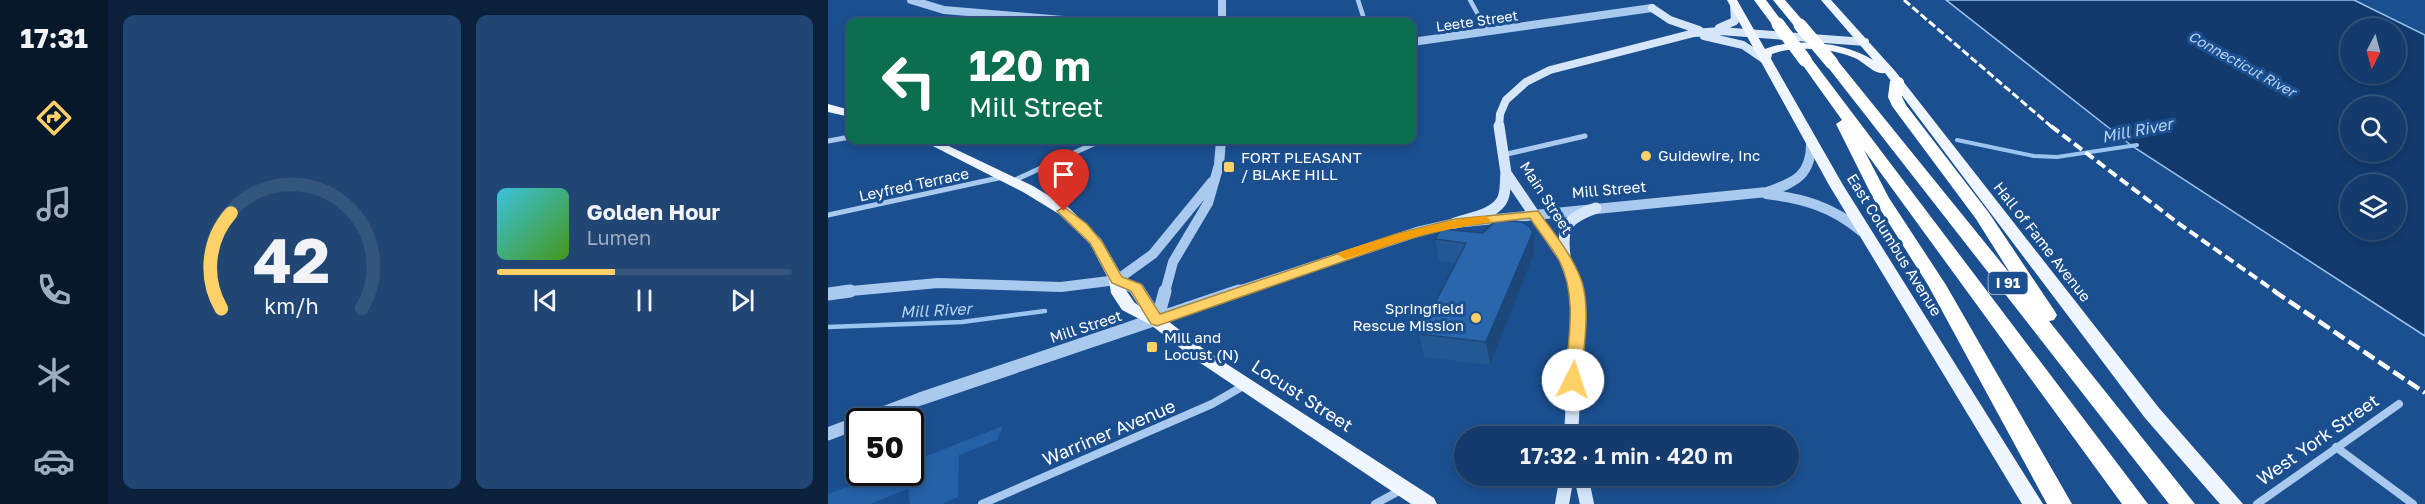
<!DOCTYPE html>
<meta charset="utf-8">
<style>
:root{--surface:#143b6b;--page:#214673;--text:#f1f3f6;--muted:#9dadc1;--line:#33557e;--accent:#ffd166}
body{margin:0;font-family:"Golos Text",sans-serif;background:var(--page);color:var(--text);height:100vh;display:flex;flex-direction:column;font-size:22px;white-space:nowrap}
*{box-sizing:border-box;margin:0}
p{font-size:20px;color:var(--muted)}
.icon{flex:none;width:33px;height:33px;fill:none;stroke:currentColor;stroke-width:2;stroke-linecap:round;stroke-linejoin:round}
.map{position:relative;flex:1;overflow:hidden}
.details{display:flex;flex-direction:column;gap:15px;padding:15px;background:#0b203b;width:720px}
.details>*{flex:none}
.hud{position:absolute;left:18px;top:18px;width:570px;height:126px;border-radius:12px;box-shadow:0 3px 9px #0003,0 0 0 2px var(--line);background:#0b6e4f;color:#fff;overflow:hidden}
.needle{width:39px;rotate:186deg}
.fabs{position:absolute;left:1512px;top:18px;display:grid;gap:12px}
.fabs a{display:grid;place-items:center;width:66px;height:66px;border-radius:50%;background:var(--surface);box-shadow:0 3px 9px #0003,0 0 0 2px var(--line);font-size:30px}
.speed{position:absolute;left:18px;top:408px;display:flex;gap:12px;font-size:30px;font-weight:700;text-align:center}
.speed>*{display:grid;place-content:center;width:78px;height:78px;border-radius:50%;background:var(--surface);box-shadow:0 3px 9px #0003,0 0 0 2px var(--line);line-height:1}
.speed .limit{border:3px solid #111;border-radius:9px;background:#fff;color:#111}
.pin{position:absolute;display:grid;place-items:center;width:51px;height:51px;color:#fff;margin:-62px -26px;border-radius:50% 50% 50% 0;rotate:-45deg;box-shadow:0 0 6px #0007}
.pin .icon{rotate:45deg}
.me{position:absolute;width:66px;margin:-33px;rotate:4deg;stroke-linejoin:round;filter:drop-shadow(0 0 4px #0008)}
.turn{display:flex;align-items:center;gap:21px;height:126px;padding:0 24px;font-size:27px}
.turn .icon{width:78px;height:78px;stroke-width:2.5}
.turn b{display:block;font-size:42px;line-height:51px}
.details .widget{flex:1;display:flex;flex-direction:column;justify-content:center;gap:9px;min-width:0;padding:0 21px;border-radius:12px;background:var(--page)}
.details .dial{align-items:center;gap:0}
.dial svg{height:156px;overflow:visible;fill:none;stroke:var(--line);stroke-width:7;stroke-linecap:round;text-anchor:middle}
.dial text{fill:var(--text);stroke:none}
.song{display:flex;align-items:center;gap:18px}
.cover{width:72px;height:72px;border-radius:9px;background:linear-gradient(135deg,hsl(190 70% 55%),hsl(100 70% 35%))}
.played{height:6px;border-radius:3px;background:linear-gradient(90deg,var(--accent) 40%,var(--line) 40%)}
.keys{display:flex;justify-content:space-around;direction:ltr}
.details .tiles{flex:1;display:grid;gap:15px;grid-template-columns:repeat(2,1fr)}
.trip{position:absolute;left:626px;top:426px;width:345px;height:60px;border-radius:30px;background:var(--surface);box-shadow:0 3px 9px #0003,0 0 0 2px var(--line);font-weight:600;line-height:60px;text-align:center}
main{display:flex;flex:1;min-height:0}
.tabs{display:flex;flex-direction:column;width:108px;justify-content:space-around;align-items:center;background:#08182b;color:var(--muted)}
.tabs .icon{width:42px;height:42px}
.tabs .current{color:var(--accent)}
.tabs b{font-size:27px;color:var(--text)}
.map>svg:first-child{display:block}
.green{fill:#2461a8}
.water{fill:#123a6d;stroke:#9cc4f0;stroke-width:1.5;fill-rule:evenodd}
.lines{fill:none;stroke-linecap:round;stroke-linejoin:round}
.stream-far1{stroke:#9cc4f0;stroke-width:4}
.stream{stroke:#9cc4f0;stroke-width:4.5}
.minor-far2{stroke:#a9c9ee;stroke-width:4.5}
.minor-far1{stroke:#a9c9ee;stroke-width:5}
.minor{stroke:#a9c9ee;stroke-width:8}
.tertiary-far2{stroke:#a9c9ee;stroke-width:8}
.tertiary-far1{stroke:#a9c9ee;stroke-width:10}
.tertiary{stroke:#a9c9ee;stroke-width:13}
.secondary-far2{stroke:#d6e6fa;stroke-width:8}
.secondary-far1{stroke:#d6e6fa;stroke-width:11}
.secondary{stroke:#d6e6fa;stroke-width:14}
.primary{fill:#f0f6ff;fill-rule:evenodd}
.motorway{fill:#fff;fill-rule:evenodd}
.rail-far2{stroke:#fff;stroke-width:3;stroke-dasharray:8 3;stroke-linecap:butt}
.rail-far1{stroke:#fff;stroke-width:4;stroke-dasharray:10 4.5;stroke-linecap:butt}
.rail{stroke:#fff;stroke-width:4.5;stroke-dasharray:13 5;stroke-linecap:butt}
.motorway-bridge{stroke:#fff;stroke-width:13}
.wall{fill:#245895}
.shaded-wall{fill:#1d4779}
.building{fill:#2a66ad;stroke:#1d4779;stroke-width:1.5}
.route{fill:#ffd166;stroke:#a68842;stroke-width:1.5}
.slow{fill:#f59e0b}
.poi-dot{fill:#ffd166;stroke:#1b4f8f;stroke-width:2}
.labels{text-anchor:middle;stroke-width:6;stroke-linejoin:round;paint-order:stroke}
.far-street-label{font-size:14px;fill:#fff;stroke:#1b4f8f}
.far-water-label{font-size:14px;font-style:italic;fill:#b5d3f5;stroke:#1b4f8f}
.shield{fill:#1b4f8f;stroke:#bbcadd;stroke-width:1.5}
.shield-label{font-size:14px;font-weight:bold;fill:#fff}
.poi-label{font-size:15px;fill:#fff;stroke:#1b4f8f;text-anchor:start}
.street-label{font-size:15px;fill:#fff;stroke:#1b4f8f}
.water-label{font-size:16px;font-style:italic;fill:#b5d3f5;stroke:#1b4f8f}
.near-street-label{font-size:18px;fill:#fff;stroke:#1b4f8f}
</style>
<main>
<nav class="tabs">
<b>17:31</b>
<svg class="icon current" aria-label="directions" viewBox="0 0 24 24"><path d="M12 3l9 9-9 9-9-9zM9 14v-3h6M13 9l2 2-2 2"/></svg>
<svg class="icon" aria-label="music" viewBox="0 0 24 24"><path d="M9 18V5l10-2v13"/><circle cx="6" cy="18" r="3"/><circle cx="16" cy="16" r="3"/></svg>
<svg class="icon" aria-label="phone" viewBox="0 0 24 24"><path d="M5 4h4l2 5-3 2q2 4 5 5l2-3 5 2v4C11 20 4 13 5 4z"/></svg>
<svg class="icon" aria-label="climate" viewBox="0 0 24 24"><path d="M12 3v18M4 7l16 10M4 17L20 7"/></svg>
<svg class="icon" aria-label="car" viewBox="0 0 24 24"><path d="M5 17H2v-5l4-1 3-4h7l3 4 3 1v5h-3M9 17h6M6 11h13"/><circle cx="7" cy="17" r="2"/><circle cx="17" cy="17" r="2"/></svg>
</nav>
<section class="details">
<div class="tiles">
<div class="widget dial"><svg viewBox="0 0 100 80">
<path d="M14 69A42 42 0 1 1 86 69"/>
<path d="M14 69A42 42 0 0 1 19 20" stroke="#ffd166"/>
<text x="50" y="56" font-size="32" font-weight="700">42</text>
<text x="50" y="72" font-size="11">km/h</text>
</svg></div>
<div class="widget">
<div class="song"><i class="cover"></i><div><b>Golden Hour</b><p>Lumen</p></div></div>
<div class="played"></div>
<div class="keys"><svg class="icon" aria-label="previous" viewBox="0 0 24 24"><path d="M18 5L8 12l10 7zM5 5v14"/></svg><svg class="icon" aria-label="pause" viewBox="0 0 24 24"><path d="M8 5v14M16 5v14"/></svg><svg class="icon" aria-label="next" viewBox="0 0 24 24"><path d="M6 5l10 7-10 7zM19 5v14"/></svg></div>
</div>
</div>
</section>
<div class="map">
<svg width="1597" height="504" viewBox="0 0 1597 504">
<rect width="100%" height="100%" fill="#1b4f8f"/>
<path class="green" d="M175,426L169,440L131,455L130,497L114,504H82L80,489L42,504H0V494L56,473L82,472L83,462Z"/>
<path class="water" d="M1118,0H1526L1597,35V336L1304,146ZM1522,28H1568V74H1522ZM1522,106H1568V152H1522ZM1522,184H1568V230H1522Z"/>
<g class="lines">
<path class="stream-far1" d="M1129,140L1206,156L1229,157L1309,145"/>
<path class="stream" d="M0,327L134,322L217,311"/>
<path class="minor-far2" d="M530,0L537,22
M642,0L659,31"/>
<path class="minor-far1" d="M0,141L22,137
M675,155L757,136
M185,181L274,140
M0,215L175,177"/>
<path class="minor" d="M1508,447L1585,504
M154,504L384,404L417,385
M547,504L573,490
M1429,504L1571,404"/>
<path class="tertiary-far2" d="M83,0L116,10L259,22
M394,0V22
M584,42L824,8"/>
<path class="tertiary-far1" d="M938,194C974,198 1005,207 1033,231
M12,292L110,283L233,287L289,280L325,254L384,182
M337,292L345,262L380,203L391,165L393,140
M407,292L592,231L627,223L939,192C968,182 984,175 983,141"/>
<path class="tertiary" d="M0,294L22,291
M329,321L337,291
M0,434L92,399L411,291"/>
<path class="secondary-far2" d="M824,8L842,20L871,30
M891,28L907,21L906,4
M876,36L915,45L937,60
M671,128L672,114L678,100L698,82L722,70L866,33L892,31L1037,42"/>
<path class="secondary-far1" d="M671,126L678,173L737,260L748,292
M627,223C641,218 669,214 675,198C678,191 677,181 678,173
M737,256C733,225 740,218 768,208"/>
<path class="secondary" d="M743,436L750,313L748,291
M753,476L759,504
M734,504L739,476"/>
<path class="primary" d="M899,0H909L937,49C968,37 1017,42 1045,60L993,0H1003L1067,71L1331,408L1415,504H1392L1317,418L1057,73C1047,75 1038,64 1029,59C1007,48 967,45 944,54L943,59L1015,185L1215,504H1194L1001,185Z
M0,104L22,110V117L0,112Z
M93,140H108L205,186L241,208L273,239L295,277L314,284L335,317L377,350L606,498L609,504H583L365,358L323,325L294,310L283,293L281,280L262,244L231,214L195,192ZM298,290L302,292L311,306L306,302Z"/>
<path class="motorway" d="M926,0H938L956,24L954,27H946Z
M945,0H957L976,22V28H968Z
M977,56L982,57L1320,504H1294L1036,150L1061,198L1118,285L1244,504H1219L1100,285L1045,198L1008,124L1014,120L971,60Z
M1004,59L1009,60L1184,276L1148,219L1064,106L1060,97L1062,81L1069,77L1074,78L1076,81L1074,97L1078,105L1161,213L1226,310L1229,315L1226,320L1221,321L1367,504H1341L999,66L997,63L999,60Z"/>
<path class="rail-far2" d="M1076,0L1225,128"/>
<path class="rail-far1" d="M1223,126L1350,223L1448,292"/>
<path class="rail" d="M1446,291L1597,393"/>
<path class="motorway-bridge" d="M950,24L977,60
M972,25L1004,63"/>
</g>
<path class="wall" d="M705,232L706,253L662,365L596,357L591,334L628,263L611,261L607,239L655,233Z"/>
<path class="shaded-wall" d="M705,232L706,253L662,365L658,342Z"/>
<path class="building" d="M675,220L694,222L702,227L705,232L658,342L591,334L638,243L607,239L613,229L655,233L665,223Z"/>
<path class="route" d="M236,207L259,224L274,242L294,277L313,284L332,314L568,234L627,219L710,211C726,233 745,256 754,282C763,312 755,350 753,380L751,384H739L737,380C740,341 750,297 731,260C723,246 711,232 702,218L627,227L577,240L329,326L323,324L303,291L284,283L262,243L229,211Z"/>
<path class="slow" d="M657,216L663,220L661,222L597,234L517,259L510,255L512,252C560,237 607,221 657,216Z"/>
<g class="poi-dot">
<circle cx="818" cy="156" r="6"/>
<rect x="395" y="161" width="12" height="12" rx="3"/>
<circle cx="648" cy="318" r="6"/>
<rect x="318" y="341" width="12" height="12" rx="3"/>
</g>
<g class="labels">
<g class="far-street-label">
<text transform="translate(649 21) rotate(-8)" y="5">Leete Street</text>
</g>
<g class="far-water-label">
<text transform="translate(1414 64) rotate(29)" y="5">Connecticut River</text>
</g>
<rect class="shield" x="1160.5" y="272" width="39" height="22" rx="4.5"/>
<g class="shield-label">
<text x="1180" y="288">I 91</text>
</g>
<g class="poi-label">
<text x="830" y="161">Guidewire, Inc</text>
<text x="413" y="163">FORT PLEASANT<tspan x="413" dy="17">/ BLAKE HILL</tspan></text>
<text x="636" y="314" text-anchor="end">Springfield<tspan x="636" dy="17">Rescue Mission</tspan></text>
<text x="336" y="343">Mill and<tspan x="336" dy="17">Locust (N)</tspan></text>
</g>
<g class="street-label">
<text transform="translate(86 185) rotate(-12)" y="5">Leyfred Terrace</text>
<text transform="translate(781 190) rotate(-5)" y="5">Mill Street</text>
<text transform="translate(718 198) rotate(57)" y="5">Main Street</text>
<text transform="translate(1214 242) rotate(52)" y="5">Hall of Fame Avenue</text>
<text transform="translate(1066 245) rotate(58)" y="5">East Columbus Avenue</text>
<text transform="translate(258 327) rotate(-18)" y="5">Mill Street</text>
</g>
<g class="water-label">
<text transform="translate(1309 130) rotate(-11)" y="6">Mill River</text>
<text transform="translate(108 310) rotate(-3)" y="6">Mill River</text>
</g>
<g class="near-street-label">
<text transform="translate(474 396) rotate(33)" y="6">Locust Street</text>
<text transform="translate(281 433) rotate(-23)" y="6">Warriner Avenue</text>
<text transform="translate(1490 440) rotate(-35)" y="6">West York Street</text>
</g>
</g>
</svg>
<div class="fabs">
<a><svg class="needle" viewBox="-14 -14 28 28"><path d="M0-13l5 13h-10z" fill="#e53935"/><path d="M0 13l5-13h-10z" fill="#9dadc1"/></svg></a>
<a><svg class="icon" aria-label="search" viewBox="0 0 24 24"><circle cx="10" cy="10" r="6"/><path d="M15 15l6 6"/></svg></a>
<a><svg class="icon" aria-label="layers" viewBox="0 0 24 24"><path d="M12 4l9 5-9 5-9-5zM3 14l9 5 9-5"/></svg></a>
</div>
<div class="speed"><div class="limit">50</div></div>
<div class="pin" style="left:236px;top:211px;background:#d93025"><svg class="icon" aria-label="arrive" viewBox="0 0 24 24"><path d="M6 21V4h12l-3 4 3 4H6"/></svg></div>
<svg class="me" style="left:745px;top:380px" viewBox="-20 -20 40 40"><circle r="19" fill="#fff"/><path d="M0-13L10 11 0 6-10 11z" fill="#ffd166"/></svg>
<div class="trip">17:32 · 1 min · 420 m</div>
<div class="hud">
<div class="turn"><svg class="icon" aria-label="left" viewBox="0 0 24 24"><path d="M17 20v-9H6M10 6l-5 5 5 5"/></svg><div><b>120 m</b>Mill Street</div></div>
</div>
</div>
</main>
